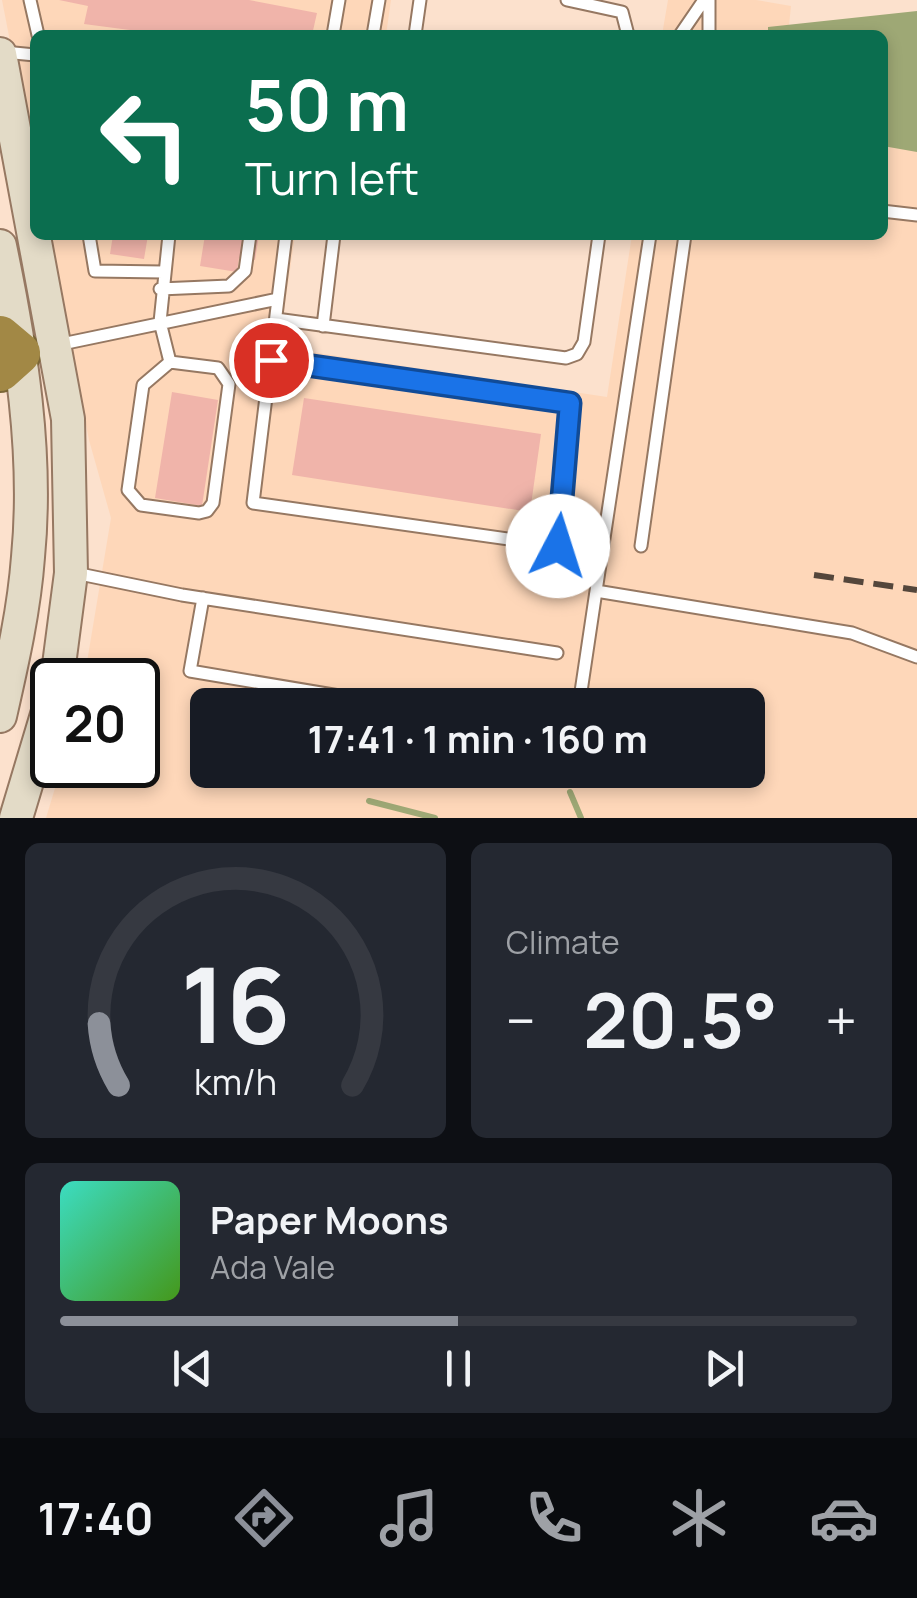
<!DOCTYPE html>
<meta charset="utf-8">
<style>
:root{--surface:#171b24;--page:#242831;--text:#f1f3f6;--muted:#9ea1a6;--line:#363941;--accent:#8c9099}
body{margin:0;font-family:Manrope,sans-serif;background:var(--page);color:var(--text);height:100vh;display:flex;flex-direction:column;font-size:38px;white-space:nowrap}
*{box-sizing:border-box;margin:0}
p{font-size:32px;color:var(--muted)}
.icon{flex:none;width:55px;height:55px;fill:none;stroke:currentColor;stroke-width:2;stroke-linecap:round;stroke-linejoin:round}
.map{position:relative;height:818px;overflow:hidden}
.side{display:flex;flex-direction:column;gap:25px;padding:25px;background:#0d0f14;flex:1}
.side>*{flex:none}
.guide{position:absolute;left:30px;top:30px;width:858px;height:210px;border-radius:15px;box-shadow:0 5px 15px #0003;background:#0b6e4f;color:#fff;overflow:hidden}
.speed{position:absolute;left:30px;top:658px;display:flex;gap:20px;font-size:50px;font-weight:700;text-align:center}
.speed>*{display:grid;place-content:center;width:130px;height:130px;border-radius:50%;background:var(--surface);box-shadow:0 5px 15px #0003;line-height:1}
.speed .limit{border:5px solid #111;border-radius:15px;background:#fff;color:#111}
.pin{position:absolute;display:grid;place-items:center;width:85px;height:85px;color:#fff;margin:-42px;border:5px solid #fff;border-radius:50%;box-shadow:0 2px 10px #0007}
.me{position:absolute;width:110px;margin:-55px;rotate:5deg;stroke-linejoin:round;filter:drop-shadow(0 0 8px #0008)}
.turn{display:flex;align-items:center;gap:35px;height:210px;padding:0 50px;font-size:45px}
.turn .icon{width:130px;height:130px;stroke-width:2.5}
.turn b{display:block;font-size:70px;line-height:85px}
.big{font-size:75px;font-weight:700;line-height:1.1}
.side .card{flex:1;display:flex;flex-direction:column;justify-content:center;gap:15px;min-width:0;padding:0 35px;border-radius:15px;background:var(--page)}
.side .dial{align-items:center;gap:0}
.dial svg{height:260px;overflow:visible;fill:none;stroke:var(--line);stroke-width:7;stroke-linecap:round;text-anchor:middle}
.dial text{fill:var(--text);stroke:none}
.song{display:flex;align-items:center;gap:30px}
.cover{width:120px;height:120px;border-radius:15px;background:linear-gradient(135deg,hsl(170 70% 55%),hsl(100 70% 35%))}
.played{height:10px;border-radius:5px;background:linear-gradient(90deg,var(--accent) 50%,var(--line) 50%)}
.keys{display:flex;justify-content:space-around;direction:ltr}
.heat{display:flex;justify-content:space-between;align-items:center;font-size:55px;direction:ltr}
.side .tiles{flex:1;display:grid;gap:25px;grid-template-columns:1fr 1fr}
.card:last-child{grid-column:span 2}
.trip{position:absolute;left:190px;top:688px;width:575px;height:100px;border-radius:15px;background:var(--surface);box-shadow:0 5px 15px #0003;font-weight:700;line-height:100px;text-align:center}
.tab-bar{display:flex;height:160px;justify-content:space-around;align-items:center;background:#090b0e;color:var(--muted)}
.tab-bar .icon{width:70px;height:70px}
.tab-bar .selected{color:var(--accent)}
.tab-bar b{font-size:45px;color:var(--text)}
.map>svg:first-child{display:block}
.built{fill:#fed7b9;fill-rule:evenodd}
.water{fill:#9ea875}
.lines{fill:none;stroke-linecap:round;stroke-linejoin:round}
.stream{stroke:#9ea875;stroke-width:6}
.building{fill:#f0b4aa}
.service-casing{stroke:#967862;stroke-width:15}
.secondary-casing{stroke:#967862;stroke-width:36}
.motorway-casing{stroke:#7b6637;stroke-width:46}
.service{stroke:#fff;stroke-width:11}
.secondary{stroke:#e3dbc7;stroke-width:32}
.motorway{stroke:#a28845;stroke-width:42}
.rail{stroke:#54463b;stroke-width:6;stroke-dasharray:20 10;stroke-linecap:butt}
.route-casing{stroke:#114b97;stroke-width:25}
.route{stroke:#1a73e8;stroke-width:18}
</style>
<div class="map">
<svg width="917" height="818" viewBox="0 0 917 818">
<rect width="100%" height="100%" fill="#fce1cd"/>
<path class="built" d="M2,0H391L386,35H35V170Z
M668,0H756L791,6L788,35H662Z
M883,131L917,137V818H46L62,765H138V680H84L111,518L89,440L49,235H295L279,347L607,397L632,235H882ZM208,705H748V770H208Z"/>
<path class="water" d="M917,11V152L883,146L882,35H768V27Z"/>
<g class="lines">
<path class="stream" d="M570,792L581,818
M369,801L435,818"/>
</g>
<path class="building" d="M59,0H249L317,13L312,35H168L84,24L88,6Z
M113,235H148L144,259L110,254Z
M205,235H259L255,260L239,258L237,272L200,266Z
M172,392L218,400L202,506L155,498Z
M304,398L541,434L530,512L292,475Z"/>
<g class="lines">
<defs>
<path id="service" d="M30,0L38,35
M567,0L622,12L628,35
M709,0V35
M333,35L339,0
M373,35L379,0
M415,35L420,0
M680,35L704,0
M4,52L35,55
M882,211L917,215
M89,235L95,271L163,272
M169,235L160,322L170,362L143,385L128,490L141,505L199,513L207,511L213,503L229,384L218,368L170,362
M650,235L596,591L852,633L917,657
M160,289L229,286L245,271L250,235
M276,319L566,358L577,354L584,342L599,235
M323,326L334,235
M57,345L278,299L286,235
M271,360L570,403L558,546L253,503L278,299
M641,546L685,235
M75,573L182,595L557,653
M203,598L190,671L393,705
M579,705L596,591
M748,734H749"/>
<path id="secondary" d="M0,54L68,419L71,573L57,680
M0,246C21,347 38,454 28,557C24,611 12,663 0,716
M16,818L52,698"/>
<path id="motorway" d="M0,337L19,353L0,370"/>
</defs>
<use href="#service" class="service-casing"/>
<use href="#secondary" class="secondary-casing"/>
<use href="#motorway" class="motorway-casing"/>
<use href="#service" class="service"/>
<use href="#secondary" class="secondary"/>
<use href="#motorway" class="motorway"/>
<path class="rail" d="M814,575L917,590"/>
</g>
<g class="lines">
<defs>
<path id="route" d="M271,360L570,403L558,546"/>
</defs>
<use href="#route" class="route-casing"/>
<use href="#route" class="route"/>
</g>
</svg>
<div class="speed"><div class="limit">20</div></div>
<div class="pin" style="left:271px;top:360px;background:#d93025"><svg class="icon" aria-label="arrive" viewBox="0 0 24 24"><path d="M6 21V4h12l-3 4 3 4H6"/></svg></div>
<svg class="me" style="left:558px;top:546px" viewBox="-20 -20 40 40"><circle r="19" fill="#fff"/><path d="M0-13L10 11 0 6-10 11z" fill="#1a73e8"/></svg>
<div class="trip">17:41 · 1 min · 160 m</div>
<div class="guide">
<div class="turn"><svg class="icon" aria-label="left" viewBox="0 0 24 24"><path d="M17 20v-9H6M10 6l-5 5 5 5"/></svg><div><b>50 m</b>Turn left</div></div>
</div>
</div>
<section class="side">
<div class="tiles">
<div class="card dial"><svg viewBox="0 0 100 80">
<path d="M14 69A42 42 0 1 1 86 69"/>
<path d="M14 69A42 42 0 0 1 8 50" stroke="#8c9099"/>
<text x="50" y="56" font-size="32" font-weight="700">16</text>
<text x="50" y="72" font-size="11">km/h</text>
</svg></div>
<div class="card"><p>Climate</p>
<div class="heat"><a>−</a><b class="big">20.5°</b><a>+</a></div>
</div>
<div class="card">
<div class="song"><i class="cover"></i><div><b>Paper Moons</b><p>Ada Vale</p></div></div>
<div class="played"></div>
<div class="keys"><svg class="icon" aria-label="previous" viewBox="0 0 24 24"><path d="M18 5L8 12l10 7zM5 5v14"/></svg><svg class="icon" aria-label="pause" viewBox="0 0 24 24"><path d="M8 5v14M16 5v14"/></svg><svg class="icon" aria-label="next" viewBox="0 0 24 24"><path d="M6 5l10 7-10 7zM19 5v14"/></svg></div>
</div>
</div>
</section>
<nav class="tab-bar">
<b>17:40</b>
<svg class="icon selected" aria-label="directions" viewBox="0 0 24 24"><path d="M12 3l9 9-9 9-9-9zM9 14v-3h6M13 9l2 2-2 2"/></svg>
<svg class="icon" aria-label="music" viewBox="0 0 24 24"><path d="M9 18V5l10-2v13"/><circle cx="6" cy="18" r="3"/><circle cx="16" cy="16" r="3"/></svg>
<svg class="icon" aria-label="phone" viewBox="0 0 24 24"><path d="M5 4h4l2 5-3 2q2 4 5 5l2-3 5 2v4C11 20 4 13 5 4z"/></svg>
<svg class="icon" aria-label="climate" viewBox="0 0 24 24"><path d="M12 3v18M4 7l16 10M4 17L20 7"/></svg>
<svg class="icon" aria-label="car" viewBox="0 0 24 24"><path d="M5 17H2v-5l4-1 3-4h7l3 4 3 1v5h-3M9 17h6M6 11h13"/><circle cx="7" cy="17" r="2"/><circle cx="17" cy="17" r="2"/></svg>
</nav>
